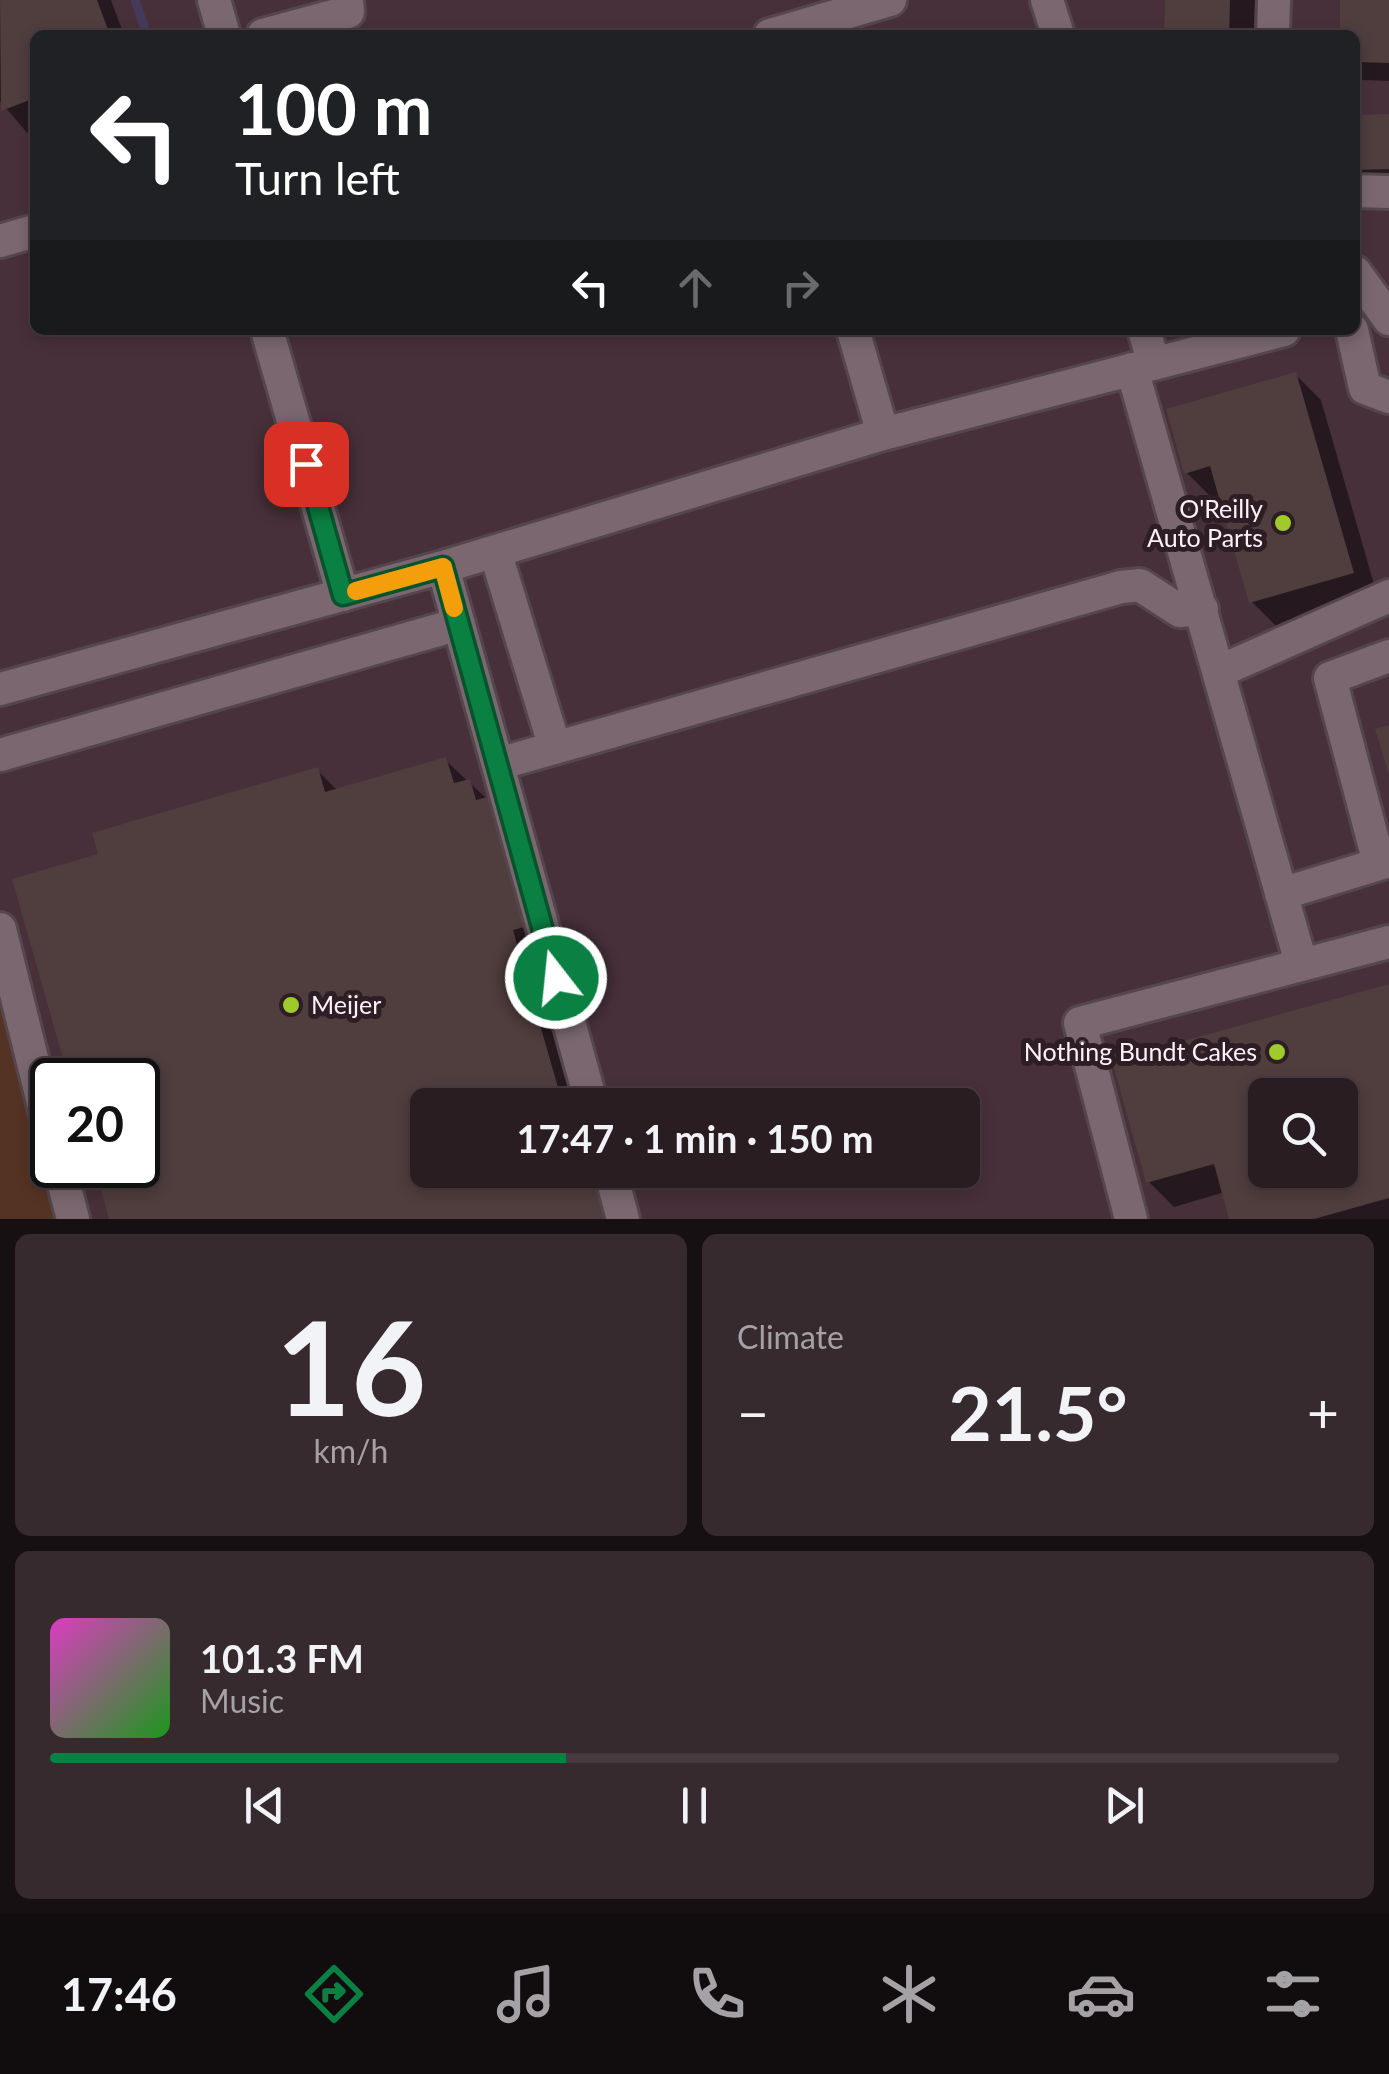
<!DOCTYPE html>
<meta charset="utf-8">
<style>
:root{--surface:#2a1d22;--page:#362a2f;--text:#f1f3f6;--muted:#a5a2a5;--line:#463b40;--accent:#0b8043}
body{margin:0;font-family:Lato,sans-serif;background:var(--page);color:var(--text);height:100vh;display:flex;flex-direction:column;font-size:38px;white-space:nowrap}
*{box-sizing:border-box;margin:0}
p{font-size:32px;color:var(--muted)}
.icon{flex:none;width:55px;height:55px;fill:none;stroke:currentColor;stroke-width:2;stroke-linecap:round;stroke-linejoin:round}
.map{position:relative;height:1219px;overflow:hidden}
.details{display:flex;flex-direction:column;gap:15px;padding:15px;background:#171013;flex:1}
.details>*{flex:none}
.guide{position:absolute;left:30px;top:30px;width:1330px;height:305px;border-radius:15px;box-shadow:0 5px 15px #0003,0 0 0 2px var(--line);background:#202124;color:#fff;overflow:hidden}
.controls{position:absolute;left:1248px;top:1078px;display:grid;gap:20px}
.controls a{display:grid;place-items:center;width:110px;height:110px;border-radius:15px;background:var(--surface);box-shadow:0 5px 15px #0003,0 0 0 2px var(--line);font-size:50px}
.speed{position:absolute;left:30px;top:1058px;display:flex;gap:20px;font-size:50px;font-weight:700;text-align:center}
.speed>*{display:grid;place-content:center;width:130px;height:130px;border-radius:50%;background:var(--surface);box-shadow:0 5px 15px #0003,0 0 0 2px var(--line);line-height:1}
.speed .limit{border:5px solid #111;border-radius:15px;background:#fff;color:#111}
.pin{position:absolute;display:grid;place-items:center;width:85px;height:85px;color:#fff;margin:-42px;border-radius:20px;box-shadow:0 5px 15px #0006}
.me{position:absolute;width:110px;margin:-55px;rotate:344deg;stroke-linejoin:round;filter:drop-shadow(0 0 8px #0008)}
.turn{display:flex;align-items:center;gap:35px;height:210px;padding:0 40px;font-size:45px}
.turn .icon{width:130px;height:130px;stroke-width:2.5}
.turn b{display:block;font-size:70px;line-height:85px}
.lanes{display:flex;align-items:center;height:95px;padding:0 40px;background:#0003;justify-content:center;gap:50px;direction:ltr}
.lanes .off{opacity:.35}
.big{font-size:75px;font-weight:700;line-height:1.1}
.details .widget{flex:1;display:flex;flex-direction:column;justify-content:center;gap:15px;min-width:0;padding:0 35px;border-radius:15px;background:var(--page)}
.details .dial{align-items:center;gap:0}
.dial b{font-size:130px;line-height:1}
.song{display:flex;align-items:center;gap:30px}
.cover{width:120px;height:120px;border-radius:15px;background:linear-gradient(135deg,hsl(310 70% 55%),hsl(120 70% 35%))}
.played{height:10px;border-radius:5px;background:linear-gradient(90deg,var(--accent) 40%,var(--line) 40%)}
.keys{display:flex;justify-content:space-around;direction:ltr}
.heat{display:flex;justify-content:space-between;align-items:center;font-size:55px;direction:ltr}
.details .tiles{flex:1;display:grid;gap:15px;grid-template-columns:1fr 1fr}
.widget:last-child{grid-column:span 2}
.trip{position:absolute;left:410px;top:1088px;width:570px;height:100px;border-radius:15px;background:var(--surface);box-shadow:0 5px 15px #0003,0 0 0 2px var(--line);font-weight:700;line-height:100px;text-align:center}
.tabs{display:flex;height:160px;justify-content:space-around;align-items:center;background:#110c0e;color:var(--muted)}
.tabs .icon{width:70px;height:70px}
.tabs .selected{color:var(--accent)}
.tabs b{font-size:45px;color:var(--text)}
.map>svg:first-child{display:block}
.built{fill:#47303a;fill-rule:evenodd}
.green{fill:#553324}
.shadow{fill:#0007;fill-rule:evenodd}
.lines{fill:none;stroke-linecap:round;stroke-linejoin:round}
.stream{stroke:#453a5c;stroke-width:9}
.building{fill:#503d3d;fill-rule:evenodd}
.minor-casing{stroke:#54464c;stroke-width:38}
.minor{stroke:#7a676f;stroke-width:32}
.route-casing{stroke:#07532c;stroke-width:25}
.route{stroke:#0b8043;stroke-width:18}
.slow{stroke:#f59e0b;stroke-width:18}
.poi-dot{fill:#9fca2c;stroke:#2d1d24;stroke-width:4}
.labels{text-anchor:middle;stroke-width:10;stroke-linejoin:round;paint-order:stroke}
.poi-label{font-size:25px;fill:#fdf1f6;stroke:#2d1d24;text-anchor:end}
</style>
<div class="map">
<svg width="1389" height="1219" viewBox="0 0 1389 1219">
<rect width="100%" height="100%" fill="#38272e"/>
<path class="built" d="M0,0H1389V1219H54L58,1213L0,989ZM35,35H1355V330H35ZM52,1080H138V1165H52ZM1265,1095H1340V1170H1265ZM428,1105H962V1170H428Z"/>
<path class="green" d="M0,989L58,1214L54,1219H0Z"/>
<path class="shadow" d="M0,0H111L124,35H35V133L29,135L0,101Z
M1168,0H1255L1254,35H1167Z
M1343,0L1389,1V81L1362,80L1355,74V35H1343Z
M1389,117V188L1355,183V118Z
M1296,375L1321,400L1378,598L1277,627L1252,602L1221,495L1212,498L1186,472Z
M445,760L487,799L580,1105H428V1170L112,1219L96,1165H138V1080H72L101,856L317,770L338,791Z
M1389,986V1219H1232L1225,1192L1174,1207L1148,1181ZM1265,1095H1340V1170H1265Z"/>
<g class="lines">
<path class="stream" d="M135,0L147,35"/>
</g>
<path class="building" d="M0,0H97L110,35H35V98L1,111Z
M1165,0H1230L1229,35H1164Z
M1340,0H1389V63L1355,62V35H1340Z
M1389,114V169L1355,170V115Z
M1296,372L1354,573L1249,603L1210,466L1184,474L1166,409Z
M1389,725V772H1388L1375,729Z
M446,757L454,783L470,779L476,800L491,796L528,926L513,930L563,1105H428V1170H597L611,1219H109L94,1165H138V1080H69L12,879L98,854L92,833L318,767L325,792Z
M1389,984V1198L1314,1219H1229L1214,1164L1146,1183L1112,1061ZM1265,1095H1340V1170H1265Z"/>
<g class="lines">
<defs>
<path id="minor" d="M214,0L224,35
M1047,0L1058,35
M263,35L348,12L347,0
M770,35L890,0
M1273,35L1274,0
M1355,191L1389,192
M0,241L35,231
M1355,272L1389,319
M267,330L343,595
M853,330L883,434
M1144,330L1154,364
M1352,330L1365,388L1389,397
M1132,369L1301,963
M495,551L555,748
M443,567L592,1105
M1220,671L1389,596
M0,689L443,567L883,434L1284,330
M0,755L459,624
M498,764L1121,587L1140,585L1180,611L1202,609
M1379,863L1330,678L1389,656
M1281,894L1389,861
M0,929L52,1139
M59,1165L73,1219
M610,1170L623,1219
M1131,1219L1080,1023L1389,942"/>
</defs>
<use href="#minor" class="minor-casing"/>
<use href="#minor" class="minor"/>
</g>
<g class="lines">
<defs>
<path id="route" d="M306,464L343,595L443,567L556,978"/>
</defs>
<use href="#route" class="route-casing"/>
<use href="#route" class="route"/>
<path class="slow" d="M356,591L443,567L454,608"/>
</g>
<g class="poi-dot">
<circle cx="1283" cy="523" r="10"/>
<circle cx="291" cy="1005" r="10"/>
<circle cx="1277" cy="1052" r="10"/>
</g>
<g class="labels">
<g class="poi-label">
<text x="1263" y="518">O'Reilly<tspan x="1263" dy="29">Auto Parts</tspan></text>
<text x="311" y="1014" text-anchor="start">Meijer</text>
<text x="1257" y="1061">Nothing Bundt Cakes</text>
</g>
</g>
</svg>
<div class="controls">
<a><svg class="icon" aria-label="search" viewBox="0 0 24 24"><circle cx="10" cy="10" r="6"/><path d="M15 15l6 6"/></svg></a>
</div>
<div class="speed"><div class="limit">20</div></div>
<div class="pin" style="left:306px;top:464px;background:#d93025"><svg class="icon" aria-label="arrive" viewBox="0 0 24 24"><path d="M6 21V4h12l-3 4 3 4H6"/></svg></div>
<svg class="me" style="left:556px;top:978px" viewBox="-20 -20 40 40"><circle r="17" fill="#0b8043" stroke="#fff" stroke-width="3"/><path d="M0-11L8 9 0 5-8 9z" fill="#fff"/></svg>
<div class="trip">17:47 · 1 min · 150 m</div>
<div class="guide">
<div class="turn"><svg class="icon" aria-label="left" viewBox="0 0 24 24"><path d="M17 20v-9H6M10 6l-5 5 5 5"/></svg><div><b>100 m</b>Turn left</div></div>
<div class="lanes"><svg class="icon" aria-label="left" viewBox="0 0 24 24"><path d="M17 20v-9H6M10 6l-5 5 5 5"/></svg><svg class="icon off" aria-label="ahead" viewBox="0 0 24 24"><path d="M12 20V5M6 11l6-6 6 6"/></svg><svg class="icon off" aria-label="right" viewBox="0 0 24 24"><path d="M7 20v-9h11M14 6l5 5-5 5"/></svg></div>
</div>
</div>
<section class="details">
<div class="tiles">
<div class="widget dial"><b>16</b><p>km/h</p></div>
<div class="widget"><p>Climate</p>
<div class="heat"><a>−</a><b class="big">21.5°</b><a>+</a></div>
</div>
<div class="widget">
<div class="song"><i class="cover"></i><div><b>101.3 FM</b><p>Music</p></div></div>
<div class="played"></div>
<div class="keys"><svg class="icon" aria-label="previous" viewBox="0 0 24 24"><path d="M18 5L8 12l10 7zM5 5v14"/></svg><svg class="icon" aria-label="pause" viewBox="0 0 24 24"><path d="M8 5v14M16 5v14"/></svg><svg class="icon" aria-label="next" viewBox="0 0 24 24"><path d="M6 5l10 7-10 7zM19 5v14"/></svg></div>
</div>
</div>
</section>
<nav class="tabs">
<b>17:46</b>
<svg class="icon selected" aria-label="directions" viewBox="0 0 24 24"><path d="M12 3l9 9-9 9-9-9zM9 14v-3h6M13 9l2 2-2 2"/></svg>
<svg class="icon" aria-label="music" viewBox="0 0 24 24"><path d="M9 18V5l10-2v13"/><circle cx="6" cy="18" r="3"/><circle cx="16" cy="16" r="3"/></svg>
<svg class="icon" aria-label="phone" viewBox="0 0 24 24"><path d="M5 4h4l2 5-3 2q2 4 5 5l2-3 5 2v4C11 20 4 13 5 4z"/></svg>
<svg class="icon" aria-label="climate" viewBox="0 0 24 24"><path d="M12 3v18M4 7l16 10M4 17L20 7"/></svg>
<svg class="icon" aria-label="car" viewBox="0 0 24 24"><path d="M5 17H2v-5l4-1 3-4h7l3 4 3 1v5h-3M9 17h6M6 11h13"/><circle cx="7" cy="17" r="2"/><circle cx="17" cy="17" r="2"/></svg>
<svg class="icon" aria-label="filters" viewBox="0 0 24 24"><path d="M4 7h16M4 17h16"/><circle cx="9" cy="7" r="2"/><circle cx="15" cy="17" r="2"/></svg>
</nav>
